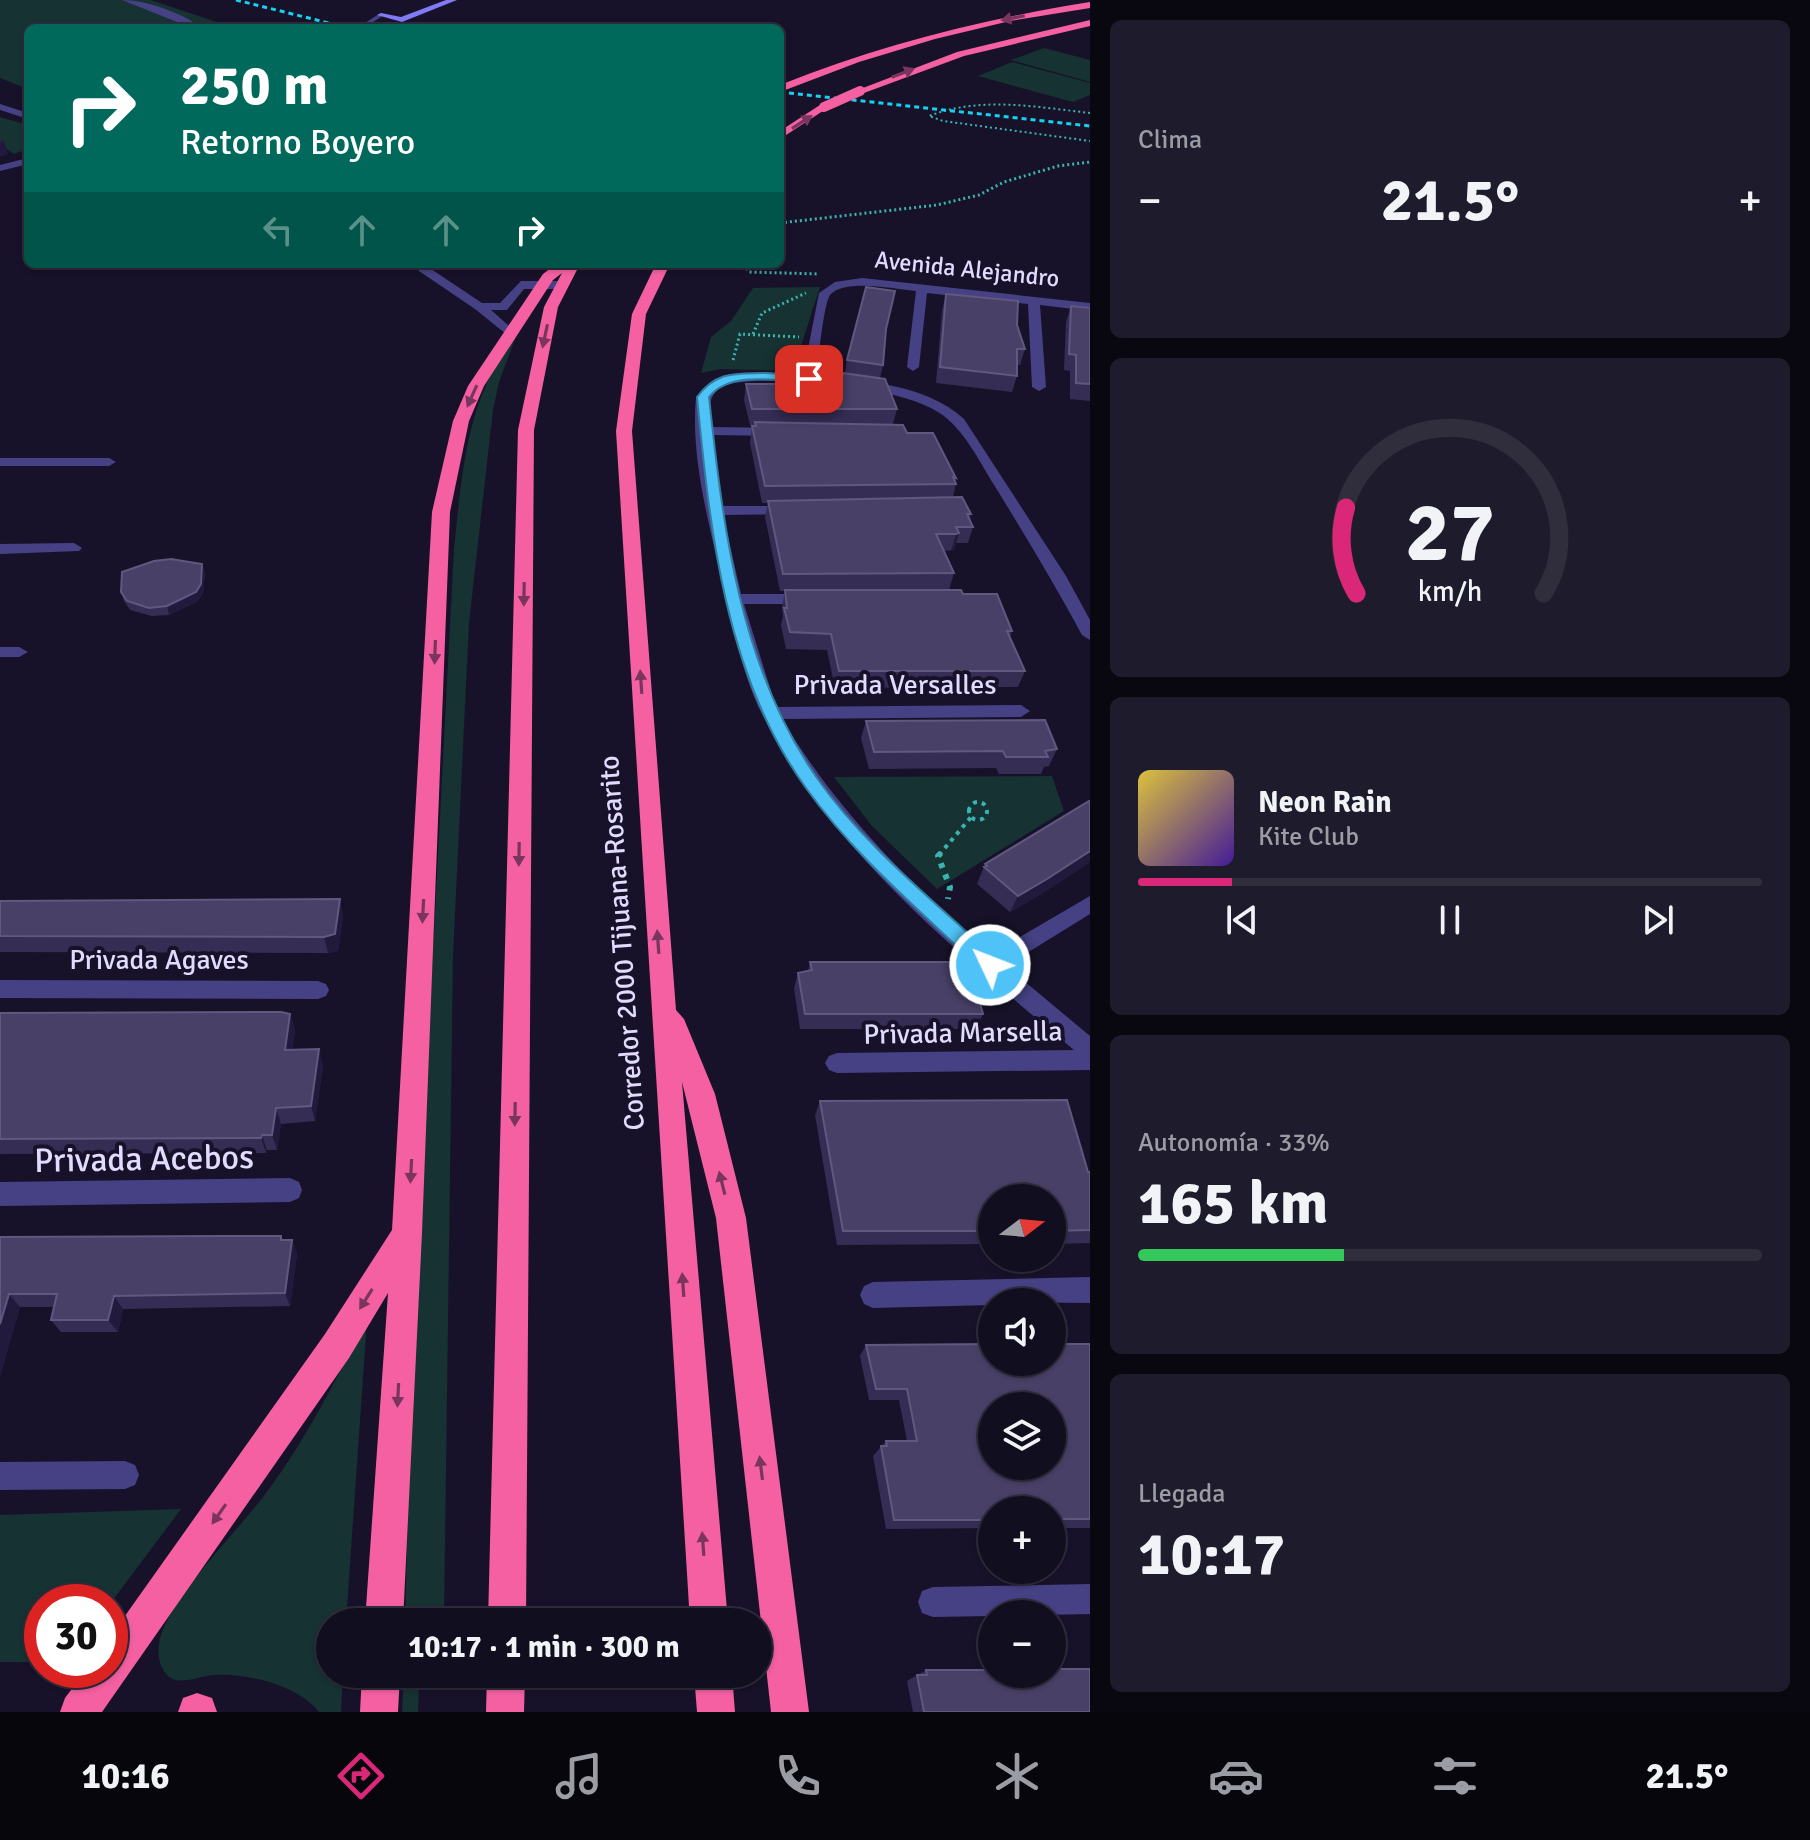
<!DOCTYPE html>
<html lang="es">
<meta charset="utf-8">
<style>
:root{--surface:#110e1f;--page:#1e1c2c;--text:#f1f3f6;--muted:#9c9ca4;--line:#302e3d;--accent:#db2777}
body{margin:0;font-family:Signika,sans-serif;background:var(--page);color:var(--text);height:100vh;display:flex;flex-direction:column;font-size:30px;white-space:nowrap}
*{box-sizing:border-box;margin:0}
p{font-size:26px;color:var(--muted)}
.icon{flex:none;width:44px;height:44px;fill:none;stroke:currentColor;stroke-width:2;stroke-linecap:round;stroke-linejoin:round}
.map{position:relative;flex:1;overflow:hidden}
.drawer{display:flex;flex-direction:column;gap:20px;padding:20px;background:#090811;width:720px}
.drawer>*{flex:none}
.banner{position:absolute;left:24px;top:24px;width:760px;height:244px;border-radius:12px;box-shadow:0 2px 6px #0004,0 0 0 2px var(--line);background:#00695c;color:#fff;overflow:hidden}
.needle{width:52px;rotate:74deg}
.fabs{position:absolute;left:978px;top:1184px;display:grid;gap:16px}
.fabs a{display:grid;place-items:center;width:88px;height:88px;border-radius:50%;background:var(--surface);box-shadow:0 2px 6px #0004,0 0 0 2px var(--line);font-size:40px}
.speed{position:absolute;left:24px;top:1584px;display:flex;gap:16px;font-size:40px;font-weight:700;text-align:center}
.speed>*{display:grid;place-content:center;width:104px;height:104px;border-radius:50%;background:var(--surface);box-shadow:0 2px 6px #0004,0 0 0 2px var(--line);line-height:1}
.speed .limit{border:12px solid #d22;background:#fff;color:#111}
.pin{position:absolute;display:grid;place-items:center;width:68px;height:68px;color:#fff;margin:-34px;border-radius:16px;box-shadow:0 4px 12px #0006}
.me{position:absolute;width:88px;margin:-44px;rotate:313deg;stroke-linejoin:round;filter:drop-shadow(0 0 6px #0008)}
.turn{display:flex;align-items:center;gap:28px;height:168px;padding:0 24px;font-size:36px}
.turn .icon{width:104px;height:104px;stroke-width:2.5}
.turn b{display:block;font-size:56px;line-height:68px}
.lanes{display:flex;align-items:center;height:76px;padding:0 24px;background:#0003;justify-content:center;gap:40px;direction:ltr}
.lanes .off{opacity:.35}
.big{font-size:60px;font-weight:800;line-height:1.1}
.drawer .widget{flex:1;display:flex;flex-direction:column;justify-content:center;gap:12px;min-width:0;padding:0 28px;border-radius:12px;background:var(--page)}
.drawer .dial{align-items:center;gap:0}
.dial svg{height:208px;overflow:visible;fill:none;stroke:var(--line);stroke-width:7;stroke-linecap:round;text-anchor:middle}
.dial text{fill:var(--text);stroke:none}
.song{display:flex;align-items:center;gap:24px}
.cover{width:96px;height:96px;border-radius:12px;background:linear-gradient(135deg,hsl(50 70% 55%),hsl(260 70% 35%))}
.played{height:8px;border-radius:4px;background:linear-gradient(90deg,var(--accent) 15%,var(--line) 15%)}
.keys{display:flex;justify-content:space-around;direction:ltr}
.heat{display:flex;justify-content:space-between;align-items:center;font-size:44px;direction:ltr}
.charge{height:12px;border-radius:6px;background:linear-gradient(90deg,#34c759 33%,var(--line) 0)}
.trip{position:absolute;left:316px;top:1608px;width:456px;height:80px;border-radius:40px;background:var(--surface);box-shadow:0 2px 6px #0004,0 0 0 2px var(--line);font-weight:800;line-height:80px;text-align:center}
.menu{display:flex;height:128px;justify-content:space-around;align-items:center;background:#07060c;color:var(--muted)}
.menu .icon{width:56px;height:56px}
.menu .current{color:var(--accent)}
.menu b{font-size:36px;color:var(--text)}
main{display:flex;flex:1;min-height:0}
.map>svg:first-child{display:block}
.green{fill:#163232}
.lines{fill:none;stroke-linecap:round;stroke-linejoin:round}
.path-far3{stroke:#39b4b1;stroke-width:2;stroke-dasharray:2 3;stroke-linecap:butt}
.path-far2{stroke:#39b4b1;stroke-width:3;stroke-dasharray:2 3;stroke-linecap:butt}
.path-far1{stroke:#39b4b1;stroke-width:4;stroke-dasharray:4 5;stroke-linecap:butt}
.path{stroke:#39b4b1;stroke-width:6;stroke-dasharray:5 7;stroke-linecap:butt}
.lane{fill:#454184;fill-rule:evenodd}
.street{fill:#454184;fill-rule:evenodd}
.secondary{fill:#817af6;fill-rule:evenodd}
.highway{fill:#f460a2;fill-rule:evenodd}
.rail{stroke:#16d2ef;stroke-width:3;stroke-dasharray:5 4;stroke-linecap:butt}
.highway-bridge{stroke:#f460a2;stroke-width:10}
.wall{fill:#362d55}
.shaded-wall{fill:#221a3c}
.building{fill:#484067;stroke:#60587e;stroke-width:2;fill-rule:evenodd}
.oneway{fill:#7a355f}
.route{fill:#4fc3f7;stroke:#337fa1;stroke-width:2}
.labels{text-anchor:middle;stroke-width:8;stroke-linejoin:round;paint-order:stroke}
.far-street-label{font-size:24px;fill:#e1dcfd;stroke:#171229}
.street-label{font-size:28px;fill:#e1dcfd;stroke:#171229}
.near-street-label{font-size:34px;fill:#e1dcfd;stroke:#171229}
</style>
<main>
<div class="map">
<svg width="1090" height="1712" viewBox="0 0 1090 1712">
<rect width="100%" height="100%" fill="#171229"/>
<path class="green" d="M0,0H151L234,28H28V89L0,78Z
M1044,48L1090,60V82L1011,60Z
M1012,62L1090,83V95L1073,102L978,76Z
M0,117L28,125V149L14,154L0,145Z
M820,287L793,371L721,369L701,373L711,337L731,321L753,288Z
M518,331L499,382L493,410L469,623L453,955L444,1617L442,1622H405L412,1355L454,548C463,466 466,399 518,331Z
M1052,776L1064,811L937,889L872,826L834,777Z
M367,1320L346,1622H330V1674H343L341,1712H319C298,1685 247,1673 213,1675C199,1676 179,1687 167,1675C157,1665 157,1647 161,1635C176,1591 237,1532 266,1493C306,1440 336,1379 367,1320Z
M181,1509L110,1604L42,1602V1662H0V1515Z
M404,1674H424L419,1690L418,1712H402Z"/>
<g class="lines">
<path class="path-far3" d="M1090,113C1037,107 980,96 929,116L943,121L1090,141"/>
<path class="path-far2" d="M780,223L937,205L979,195L1004,182L1058,166L1090,162
M744,264L749,272L819,274
M753,334L762,313L806,293
M733,360L740,334L799,337"/>
<path class="path-far1" d="M969 811a9 9 0 1 1 18 0a9 9 0 1 1-18 0Z
M939,855L972,816"/>
<path class="path" d="M941,853L938,856L950,887L948,899"/>
<path class="lane" d="M379,14L384,15L364,28H357Z"/>
<path class="street" d="M122,0C147,0 182,13 202,28H192Z
M0,104L28,113V119L0,110Z
M28,158V164L0,171V165Z
M416,264H428V267L482,303H500L521,281H563L569,285L563,289H524L507,310H491L515,331L517,334L511,338L475,309L419,271Z
M862,278L1090,303V311L1040,305L1046,387L1039,391L1032,387L1028,304L927,293L919,367L913,371L907,367L916,291C896,289 844,278 830,295C824,302 818,362 816,376C865,381 926,384 964,419L1066,576L1090,620V640L1082,635C1055,585 1026,537 996,488C979,462 965,429 938,412C899,387 800,379 754,381C717,383 707,389 709,427L777,428L784,432L777,436L710,435L721,506H794L801,510L794,514L723,515L741,594H809L817,599L809,604H744L776,707L1021,705L1030,711L1021,717L782,719C837,811 910,884 991,954L1090,896V914L1006,966L1090,1036V1070L837,1073L829,1070L825,1063L829,1056L837,1053L1074,1050C958,952 832,853 762,714C741,673 727,603 717,559C705,508 691,450 696,397C721,366 767,372 803,374L819,293L835,282Z
M0,458H109L116,462L109,466H0Z
M74,543L82,548L79,551L0,554V544Z
M0,647H19L28,652L19,657H0Z
M0,980L318,981L326,984L329,990L326,996L318,999L0,998Z
M290,1178L299,1182L302,1190L299,1198L290,1202L0,1206V1182Z
M1090,1277V1303L992,1302V1305L873,1308L864,1304L860,1295L864,1286L873,1282Z
M125,1461L135,1465L139,1475L135,1485L125,1489L0,1490V1462Z
M1090,1584V1614L933,1617L922,1613L918,1602L922,1591L933,1587Z"/>
<path class="secondary" d="M446,0H457L402,22L377,15L381,13L401,17Z"/>
<path class="highway" d="M1090,2V8L1010,21L935,39L859,62L780,92V85C880,45 983,19 1090,2Z
M1090,20V26L964,56L864,93L855,91L957,52Z
M820,105L829,107L780,139V131Z
M556,264H580L558,307L534,430L526,1622H488L518,430L544,307L562,273L553,280L484,386L469,421L450,512L422,1233L403,1622H365L388,1293L349,1358L102,1712H60L65,1698L86,1670H110V1637L325,1334L392,1230L432,512L453,421L468,386L543,274Z
M656,264H670L646,314L632,431L676,1010L684,1019L715,1094L746,1218L809,1712H771L716,1218L682,1082L728,1622H690L616,431L632,314Z
M362,1674H400L398,1712H360Z
M487,1674H525L524,1712H486Z
M694,1674H732L735,1712H697Z
M197,1693L212,1698L217,1712H178L183,1698Z"/>
<path class="rail" d="M236,0L349,28
M780,92L1090,126"/>
<path class="highway-bridge" d="M824,107L860,91"/>
</g>
<path class="wall" d="M946,294L1017,325L1025,349L1020,365H1017V376L1012,392L936,383L942,310Z
M1071,306L1090,308V401L1070,399V371L1064,370L1066,322Z
M886,330L883,365L880,378L897,409L893,424L907,433L956,478L955,482L956,484L953,497L971,514L969,519L973,527L968,543H956L954,550L944,551L954,573L949,590L963,594L1012,631L1010,637L1025,671L1018,687L835,688L827,650L786,649L781,625L783,616L782,607L785,591H780L765,517L768,503H762L750,443L752,426H754L755,425H750L744,400L746,384H840L845,373L847,360Z
M202,564L205,573L203,593L198,601L169,615L152,616L130,610L124,601L121,592Z
M866,721L1057,749L1049,766L1044,767L1041,774H999L996,768L869,769L861,738Z
M1090,802V862L1038,896L1010,912L977,884L985,864Z
M0,901L343,916L338,951L328,953L0,952Z
M810,962L983,1014L976,1029H800L794,988L798,973L808,971Z
M0,1013L290,1014L295,1030L292,1049L323,1065L315,1121L281,1124L277,1150H267L266,1153L0,1154Z
M820,1101L1090,1172V1243L1052,1244V1198H992V1244L837,1245L815,1115Z
M0,1237L292,1240L297,1254L290,1306L123,1309L118,1332H61L51,1320L54,1307H20L0,1376Z
M1090,1344V1528H1052V1510H992V1528L886,1529L873,1456L886,1441H907L899,1400H869L860,1356L866,1345Z
M926,1670L1090,1712H913L907,1681Z"/>
<path class="shaded-wall" d="M4,140L8,154L0,157V142Z
M959,533L954,550L951,551L956,534Z
M202,564L205,573L203,593L198,601L169,615L167,606Z
M1090,851V862L1038,896L1010,912L1018,896Z
M340,899L343,916L338,951L328,953L324,937Z
M290,1014L295,1030L290,1065L285,1050Z
M319,1049L323,1065L315,1121L311,1106Z
M276,1108L281,1124L277,1150L272,1135Z
M262,1135L267,1150L266,1153L261,1138Z
M292,1240L297,1254L290,1306L285,1293Z
M9,1294L20,1307L0,1376V1324Z
M114,1296L123,1309L118,1332L108,1320Z"/>
<path class="building" d="M866,287L895,291L886,329L883,365L847,360Z
M946,294L1018,301L1017,325L1025,349H1017V376L940,367Z
M1071,306L1090,308V384L1076,383V355L1069,354Z
M843,373L885,379L897,409H752L746,384H840Z
M755,422L903,425L907,433H933L956,478L953,477L956,484L765,486L752,426H756Z
M962,497L971,514H967L973,527H956L959,533L956,534H936L954,573L783,574L768,501Z
M171,559L202,564L201,584L196,592L167,606L149,608L127,601L121,592L122,572L154,561Z
M785,590H961L963,594H997L1012,631H1007L1025,671H839L831,634L790,632L784,608H787Z
M1045,720L1057,749L1045,751L1048,757H1006L1003,751L874,752L866,721Z
M1089,801L1090,802V851L1047,879L1018,896L984,867L987,866L985,864Z
M340,899L335,934L324,937L0,936V901Z
M810,962H969L983,1014H805L798,973L812,970Z
M281,1012L290,1014L285,1050L319,1049L311,1106L276,1108L272,1135H262L261,1138L0,1139V1013Z
M1067,1100L1088,1172H1090V1230L1052,1231V1198H992V1231H843L820,1101Z
M221,1236H281V1240H292L285,1293L114,1296L108,1320H51L57,1294H9L0,1324V1237Z
M992,1344V1362H1052V1344H1090V1519H1052V1510H992V1520H894L881,1446H887L886,1441H917L907,1389H876L866,1345ZM992,1406H1052V1466H992Z
M1052,1669H1090V1712H924L917,1675H927L926,1670H992V1674H1052Z"/>
<defs><path id="oneway-solid" d="M-6-.8H1V-3.2L6.5 0L1 3.2V.8H-6Z" transform="scale(2)"/></defs>
<g class="oneway">
<use href="#oneway-solid" transform="translate(1013 18) rotate(169)"/>
<use href="#oneway-solid" transform="translate(903 73) rotate(-21)"/>
<use href="#oneway-solid" transform="translate(802 122) rotate(-33)"/>
<use href="#oneway-solid" transform="translate(545 336) rotate(102)"/>
<use href="#oneway-solid" transform="translate(472 396) rotate(114)"/>
<use href="#oneway-solid" transform="translate(524 594) rotate(91)"/>
<use href="#oneway-solid" transform="translate(435 652) rotate(92)"/>
<use href="#oneway-solid" transform="translate(641 682) rotate(-94)"/>
<use href="#oneway-solid" transform="translate(519 854) rotate(91)"/>
<use href="#oneway-solid" transform="translate(423 911) rotate(93)"/>
<use href="#oneway-solid" transform="translate(658 942) rotate(-94)"/>
<use href="#oneway-solid" transform="translate(515 1114) rotate(91)"/>
<use href="#oneway-solid" transform="translate(411 1171) rotate(93)"/>
<use href="#oneway-solid" transform="translate(722 1183) rotate(-104)"/>
<use href="#oneway-solid" transform="translate(683 1285) rotate(-94)"/>
<use href="#oneway-solid" transform="translate(366 1299) rotate(122)"/>
<use href="#oneway-solid" transform="translate(398 1395) rotate(93)"/>
<use href="#oneway-solid" transform="translate(761 1468) rotate(-97)"/>
<use href="#oneway-solid" transform="translate(219 1514) rotate(125)"/>
<use href="#oneway-solid" transform="translate(703 1544) rotate(-94)"/>
</g>
<path class="route" d="M767,373L809,376L815,379L809,383C778,381 730,370 709,397C723,528 740,668 817,778C865,847 936,902 997,960L999,965L997,971H983C923,913 855,857 806,788C725,676 710,531 697,397C717,370 736,374 767,373Z"/>
<g class="labels">
<g class="far-street-label">
<text transform="translate(967 269) rotate(6)" y="8">Avenida Alejandro</text>
</g>
<g class="street-label">
<text x="895" y="694">Privada Versalles</text>
<text transform="translate(621 943) rotate(-94)" y="10">Corredor 2000 Tijuana-Rosarito</text>
<text x="159" y="969">Privada Agaves</text>
<text transform="translate(963 1032) rotate(-1)" y="10">Privada Marsella</text>
</g>
<g class="near-street-label">
<text transform="translate(144 1158) rotate(-1)" y="12">Privada Acebos</text>
</g>
</g>
</svg>
<div class="fabs">
<a><svg class="needle" viewBox="-14 -14 28 28"><path d="M0-13l5 13h-10z" fill="#e53935"/><path d="M0 13l5-13h-10z" fill="#9c9ca4"/></svg></a>
<a><svg class="icon" aria-label="sound" viewBox="0 0 24 24"><path d="M4 9h4l5-4v14l-5-4H4zM17 9q2 3 0 6"/></svg></a>
<a><svg class="icon" aria-label="layers" viewBox="0 0 24 24"><path d="M12 4l9 5-9 5-9-5zM3 14l9 5 9-5"/></svg></a>
<a>+</a>
<a>−</a>
</div>
<div class="speed"><div class="limit">30</div></div>
<div class="pin" style="left:809px;top:379px;background:#d93025"><svg class="icon" aria-label="arrive" viewBox="0 0 24 24"><path d="M6 21V4h12l-3 4 3 4H6"/></svg></div>
<svg class="me" style="left:990px;top:965px" viewBox="-20 -20 40 40"><circle r="17" fill="#4fc3f7" stroke="#fff" stroke-width="3"/><path d="M0-11L8 9 0 5-8 9z" fill="#fff"/></svg>
<div class="trip">10:17 · 1 min · 300 m</div>
<div class="banner">
<div class="turn"><svg class="icon" aria-label="right" viewBox="0 0 24 24"><path d="M7 20v-9h11M14 6l5 5-5 5"/></svg><div><b>250 m</b>Retorno Boyero</div></div>
<div class="lanes"><svg class="icon off" aria-label="left" viewBox="0 0 24 24"><path d="M17 20v-9H6M10 6l-5 5 5 5"/></svg><svg class="icon off" aria-label="ahead" viewBox="0 0 24 24"><path d="M12 20V5M6 11l6-6 6 6"/></svg><svg class="icon off" aria-label="ahead" viewBox="0 0 24 24"><path d="M12 20V5M6 11l6-6 6 6"/></svg><svg class="icon" aria-label="right" viewBox="0 0 24 24"><path d="M7 20v-9h11M14 6l5 5-5 5"/></svg></div>
</div>
</div>
<section class="drawer">
<div class="widget"><p>Clima</p>
<div class="heat"><a>−</a><b class="big">21.5°</b><a>+</a></div>
</div>
<div class="widget dial"><svg viewBox="0 0 100 80">
<path d="M14 69A42 42 0 1 1 86 69"/>
<path d="M14 69A42 42 0 0 1 10 36" stroke="#db2777"/>
<text x="50" y="56" font-size="32" font-weight="700">27</text>
<text x="50" y="72" font-size="11">km/h</text>
</svg></div>
<div class="widget">
<div class="song"><i class="cover"></i><div><b>Neon Rain</b><p>Kite Club</p></div></div>
<div class="played"></div>
<div class="keys"><svg class="icon" aria-label="previous" viewBox="0 0 24 24"><path d="M18 5L8 12l10 7zM5 5v14"/></svg><svg class="icon" aria-label="pause" viewBox="0 0 24 24"><path d="M8 5v14M16 5v14"/></svg><svg class="icon" aria-label="next" viewBox="0 0 24 24"><path d="M6 5l10 7-10 7zM19 5v14"/></svg></div>
</div>
<div class="widget"><p>Autonomía · 33%</p><b class="big">165 km</b><div class="charge"></div></div>
<div class="widget"><p>Llegada</p><b class="big">10:17</b></div>
</section>
</main>
<nav class="menu">
<b>10:16</b>
<svg class="icon current" aria-label="directions" viewBox="0 0 24 24"><path d="M12 3l9 9-9 9-9-9zM9 14v-3h6M13 9l2 2-2 2"/></svg>
<svg class="icon" aria-label="music" viewBox="0 0 24 24"><path d="M9 18V5l10-2v13"/><circle cx="6" cy="18" r="3"/><circle cx="16" cy="16" r="3"/></svg>
<svg class="icon" aria-label="phone" viewBox="0 0 24 24"><path d="M5 4h4l2 5-3 2q2 4 5 5l2-3 5 2v4C11 20 4 13 5 4z"/></svg>
<svg class="icon" aria-label="climate" viewBox="0 0 24 24"><path d="M12 3v18M4 7l16 10M4 17L20 7"/></svg>
<svg class="icon" aria-label="car" viewBox="0 0 24 24"><path d="M5 17H2v-5l4-1 3-4h7l3 4 3 1v5h-3M9 17h6M6 11h13"/><circle cx="7" cy="17" r="2"/><circle cx="17" cy="17" r="2"/></svg>
<svg class="icon" aria-label="filters" viewBox="0 0 24 24"><path d="M4 7h16M4 17h16"/><circle cx="9" cy="7" r="2"/><circle cx="15" cy="17" r="2"/></svg>
<b>21.5°</b>
</nav>
